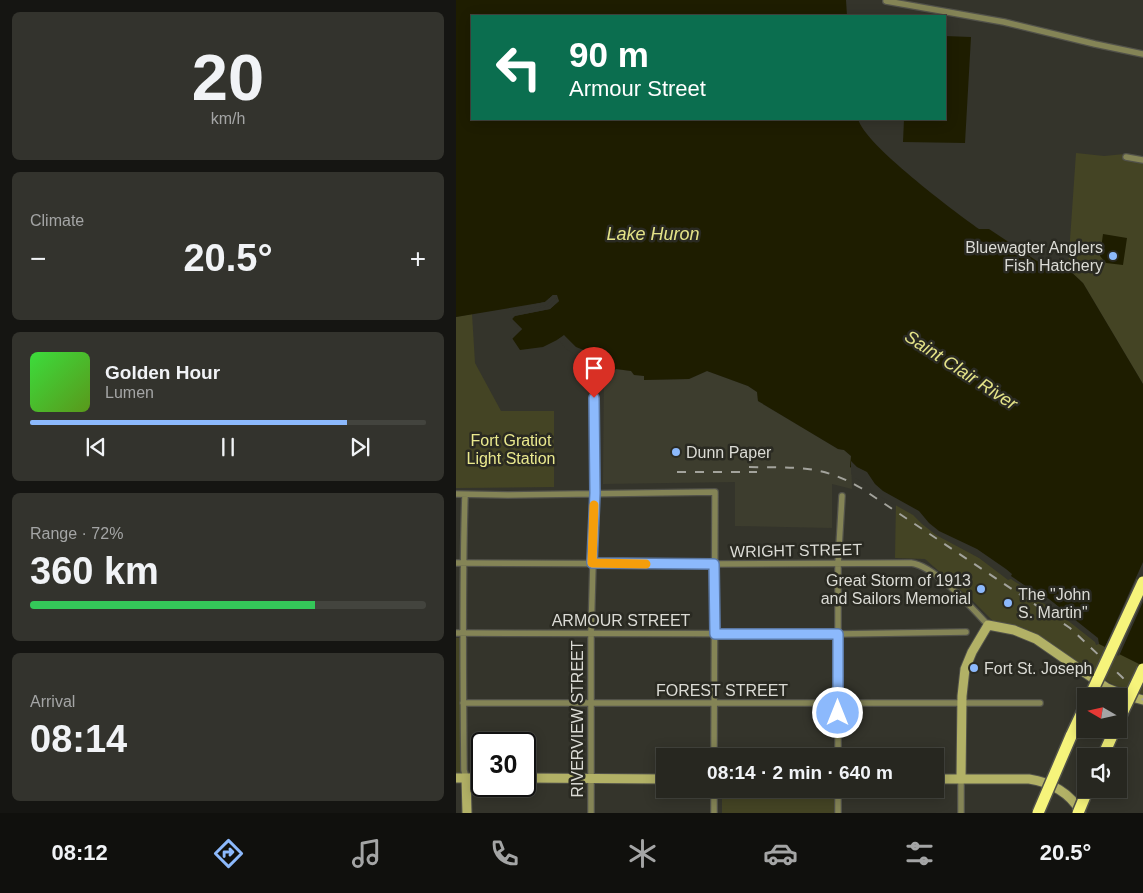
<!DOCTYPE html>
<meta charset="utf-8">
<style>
:root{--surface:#272720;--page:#33332d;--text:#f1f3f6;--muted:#a4a5a5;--line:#43443e;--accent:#8cb9fc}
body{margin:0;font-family:Helvetica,sans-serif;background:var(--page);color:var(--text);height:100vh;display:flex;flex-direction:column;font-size:19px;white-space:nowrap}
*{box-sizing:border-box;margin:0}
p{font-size:16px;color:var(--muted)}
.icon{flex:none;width:28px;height:28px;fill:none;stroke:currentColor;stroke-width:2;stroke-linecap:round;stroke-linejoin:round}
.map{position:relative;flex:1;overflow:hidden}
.panel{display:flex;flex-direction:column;gap:12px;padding:12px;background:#151512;width:456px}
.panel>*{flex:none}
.top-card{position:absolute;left:15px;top:15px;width:475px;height:105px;border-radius:0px;box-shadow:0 2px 12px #0003,0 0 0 1px var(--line);background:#0b6e4f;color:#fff;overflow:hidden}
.needle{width:32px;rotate:279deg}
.fabs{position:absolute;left:621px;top:688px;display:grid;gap:10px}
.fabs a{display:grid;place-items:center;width:50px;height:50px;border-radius:0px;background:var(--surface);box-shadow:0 2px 12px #0003,0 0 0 1px var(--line);font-size:25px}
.speed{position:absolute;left:15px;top:732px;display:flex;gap:10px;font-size:25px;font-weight:700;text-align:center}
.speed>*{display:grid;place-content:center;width:65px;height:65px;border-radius:50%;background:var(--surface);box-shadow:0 2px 12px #0003,0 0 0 1px var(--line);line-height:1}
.speed .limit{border:2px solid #111;border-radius:8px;background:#fff;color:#111}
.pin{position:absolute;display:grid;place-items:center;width:42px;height:42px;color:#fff;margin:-51px -21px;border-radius:50% 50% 50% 0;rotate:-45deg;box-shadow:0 0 5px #0007}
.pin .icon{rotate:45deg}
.me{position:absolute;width:55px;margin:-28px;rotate:0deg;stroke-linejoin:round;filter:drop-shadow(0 0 4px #0008)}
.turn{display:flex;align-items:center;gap:18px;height:105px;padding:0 15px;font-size:22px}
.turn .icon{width:65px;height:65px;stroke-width:2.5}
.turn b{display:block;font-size:35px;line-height:42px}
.big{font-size:38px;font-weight:600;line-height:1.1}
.panel .widget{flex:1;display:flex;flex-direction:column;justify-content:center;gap:8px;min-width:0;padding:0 18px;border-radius:8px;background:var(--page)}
.panel .dial{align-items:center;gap:0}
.dial b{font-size:65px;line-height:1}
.song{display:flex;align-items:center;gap:15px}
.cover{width:60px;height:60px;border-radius:8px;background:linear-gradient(135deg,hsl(120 70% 55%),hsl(90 70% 35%))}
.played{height:5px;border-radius:2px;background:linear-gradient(90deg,var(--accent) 80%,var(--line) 80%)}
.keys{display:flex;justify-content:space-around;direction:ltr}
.heat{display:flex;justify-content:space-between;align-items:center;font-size:28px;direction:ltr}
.charge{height:8px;border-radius:4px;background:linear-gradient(90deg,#34c759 72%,var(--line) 0)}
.trip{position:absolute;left:200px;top:748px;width:288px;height:50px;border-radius:0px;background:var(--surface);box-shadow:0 2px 12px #0003,0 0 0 1px var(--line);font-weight:600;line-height:50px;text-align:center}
.menu{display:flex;height:80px;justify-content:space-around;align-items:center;background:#10100d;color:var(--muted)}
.menu .icon{width:35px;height:35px}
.menu .on{color:var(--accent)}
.menu b{font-size:22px;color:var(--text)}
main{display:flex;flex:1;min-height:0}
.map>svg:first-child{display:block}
.built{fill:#3d3d2e}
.green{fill:#444424}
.water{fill:#1e1d00}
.pier{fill:#34342b}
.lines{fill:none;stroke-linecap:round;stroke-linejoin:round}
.street-casing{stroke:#52524a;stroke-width:8}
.secondary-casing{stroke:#52524a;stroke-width:11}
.highway-casing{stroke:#52524a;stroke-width:14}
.street{stroke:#848456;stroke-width:5.5}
.secondary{stroke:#b2b166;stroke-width:9}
.highway{stroke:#f6f47b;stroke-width:11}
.rail{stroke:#a3a39c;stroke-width:2;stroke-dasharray:9 9;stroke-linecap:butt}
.highway-bridge-casing{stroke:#52524a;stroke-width:14;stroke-linecap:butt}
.highway-bridge{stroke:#f6f47b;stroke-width:11}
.route-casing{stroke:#5b78a4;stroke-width:12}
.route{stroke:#8cb9fc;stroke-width:9}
.slow{stroke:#f59e0b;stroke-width:9}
.poi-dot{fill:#8cb9fc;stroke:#2a2a22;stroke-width:2}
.labels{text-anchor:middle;stroke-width:5;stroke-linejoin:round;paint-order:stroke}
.poi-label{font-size:16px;fill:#dbdbd5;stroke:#2a2a22;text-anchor:start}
.park-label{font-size:16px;fill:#eae98e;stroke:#2a2a22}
.street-label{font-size:16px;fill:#dbdbd5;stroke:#2a2a22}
.water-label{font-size:18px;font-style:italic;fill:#e4e388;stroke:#2a2a22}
</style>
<main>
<section class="panel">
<div class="widget dial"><b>20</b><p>km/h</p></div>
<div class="widget"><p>Climate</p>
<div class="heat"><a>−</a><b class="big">20.5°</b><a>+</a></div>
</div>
<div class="widget">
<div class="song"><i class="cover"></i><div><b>Golden Hour</b><p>Lumen</p></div></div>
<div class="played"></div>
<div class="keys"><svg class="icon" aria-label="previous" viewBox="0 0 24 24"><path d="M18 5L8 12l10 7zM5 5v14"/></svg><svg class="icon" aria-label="pause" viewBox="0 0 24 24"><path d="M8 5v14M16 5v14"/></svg><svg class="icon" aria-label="next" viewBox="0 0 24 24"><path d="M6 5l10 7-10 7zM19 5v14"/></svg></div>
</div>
<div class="widget"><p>Range · 72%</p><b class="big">360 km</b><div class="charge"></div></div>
<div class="widget"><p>Arrival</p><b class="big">08:14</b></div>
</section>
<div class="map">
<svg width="687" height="813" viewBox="0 0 687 813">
<rect width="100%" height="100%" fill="#34342b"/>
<path class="built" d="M160,369L175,371L188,376V380L233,379L251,371L292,386L301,392L302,401L382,449L388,450L395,456L396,489L376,484V528L279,526V482L147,484L148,372L154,373Z"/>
<path class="green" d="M620,153L648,156L669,154L687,158V384L627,283L612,269Z
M16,314L19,363L45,411H98V487L0,488V317Z
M440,501L525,556L687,666V694L672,691L659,686L578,633L567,628L545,624L537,621L517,601L469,559L439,558Z
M0,638H6L5,773H0Z
M266,789H381V813H266Z"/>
<path class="water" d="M0,0H390L391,16H16V119H402C409,145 498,211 523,229H533L581,261L612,269L627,283L687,384V666L643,644L641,640L577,591L529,561L484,534L459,513L439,501L394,467L395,456L388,450L382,449L302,401L301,392L292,386L251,371L233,379L188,380V376L178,375L175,371L160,369L154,373L140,371L130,366V358L105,338L87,347L64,350L56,338L66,329L56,319L59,316L94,309L103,301L97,295L89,302L0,317Z
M489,36L515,37L509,143L447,142L448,119H489Z
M647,234L671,238L667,265L650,263L644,256Z"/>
<path class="pier" d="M97,295H101L103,301L94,309L58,316L56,319L66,329L55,340L54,337L63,328L54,320L57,314L93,306L101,299L98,298L90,305L54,311L56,309L89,302Z
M108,335L120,347L135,353L145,354L148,356V359L131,360L119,355L109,348L104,341L102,342L101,340Z
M395,461L401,467L411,472L419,484L427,491L463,511L473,523L483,531L521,549L550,569L556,574L555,576L577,591H580L593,599L642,638L643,644L640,645L639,642L596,608L573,596V591L555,579L552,580L523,558L480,535L466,524L457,515L425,497L416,491L413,486L399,478L395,474Z
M687,562V602L663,656L648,649Z"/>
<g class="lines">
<defs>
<path id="street" d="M430,1L548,22L639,44L687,54
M670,157L687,160
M0,494L52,495L259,492L258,756
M9,495C6,586 7,678 8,770L10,778
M0,563L258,564L455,563C479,566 515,607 532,625
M0,633L382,634L510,632
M7,703H584
M382,756V564L386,496
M135,813V634L139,493L138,384
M258,813V789
M382,813V789
M505,813V779"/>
<path id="secondary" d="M0,778H26
M10,778L11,813
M69,778L209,779
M479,779H573C594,782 615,793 625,813
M505,779L506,696L509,669L516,652L532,625L558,630L580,639L651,688L668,695L687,700"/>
<path id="highway" d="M615,736L630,704
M647,756L659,729"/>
</defs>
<use href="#street" class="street-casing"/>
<use href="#secondary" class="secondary-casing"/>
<use href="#highway" class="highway-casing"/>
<use href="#street" class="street"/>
<use href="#secondary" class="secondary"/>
<use href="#highway" class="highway"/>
<path class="rail" d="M293,467C339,468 364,464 405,488L614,628L666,677L687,700
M221,472H301"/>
<defs>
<path id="highway-bridge" d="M634,696L687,582
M662,722L687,669
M582,813L615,736
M622,813L632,789"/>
</defs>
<use href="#highway-bridge" class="highway-bridge-casing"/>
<use href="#highway-bridge" class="highway-bridge"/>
</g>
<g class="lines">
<defs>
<path id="route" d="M138,398L139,493L136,563L258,564L259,634H382V713"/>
</defs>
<use href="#route" class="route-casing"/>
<use href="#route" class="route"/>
<path class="slow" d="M138,505L136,563L190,564"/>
</g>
<g class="poi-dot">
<circle cx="657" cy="256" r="5"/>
<circle cx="220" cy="452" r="5"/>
<circle cx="525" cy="589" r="5"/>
<circle cx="552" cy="603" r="5"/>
<circle cx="518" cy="668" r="5"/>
</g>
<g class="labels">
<g class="poi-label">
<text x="647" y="253" text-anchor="end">Bluewagter Anglers<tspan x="647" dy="18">Fish Hatchery</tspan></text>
<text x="230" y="458">Dunn Paper</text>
<text x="515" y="586" text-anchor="end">Great Storm of 1913<tspan x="515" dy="18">and Sailors Memorial</tspan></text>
<text x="562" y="600">The "John<tspan x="562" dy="18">S. Martin"</tspan></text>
<text x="528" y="674">Fort St. Joseph</text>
</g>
<g class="park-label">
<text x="55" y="446">Fort Gratiot<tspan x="55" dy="18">Light Station</tspan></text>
</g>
<g class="street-label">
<text transform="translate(340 550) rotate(-1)" y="6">WRIGHT STREET</text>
<text x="165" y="626">ARMOUR STREET</text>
<text x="266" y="696">FOREST STREET</text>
<text transform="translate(121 719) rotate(-90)" y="6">RIVERVIEW STREET</text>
</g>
<g class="water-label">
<text x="197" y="240">Lake Huron</text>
<text transform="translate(505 370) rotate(33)" y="6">Saint Clair River</text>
</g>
</g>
</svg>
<div class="fabs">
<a><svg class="needle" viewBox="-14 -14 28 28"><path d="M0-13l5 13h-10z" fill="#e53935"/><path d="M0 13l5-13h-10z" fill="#a4a5a5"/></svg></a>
<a><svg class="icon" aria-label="sound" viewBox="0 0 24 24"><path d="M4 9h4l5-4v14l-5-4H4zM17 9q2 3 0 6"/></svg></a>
</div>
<div class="speed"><div class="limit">30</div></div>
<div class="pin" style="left:138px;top:398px;background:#d93025"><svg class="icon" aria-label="arrive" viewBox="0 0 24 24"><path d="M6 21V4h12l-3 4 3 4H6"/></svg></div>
<svg class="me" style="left:382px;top:713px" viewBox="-20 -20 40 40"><circle r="17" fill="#8cb9fc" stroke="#fff" stroke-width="3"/><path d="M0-11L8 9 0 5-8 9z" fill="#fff"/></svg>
<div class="trip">08:14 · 2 min · 640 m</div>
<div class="top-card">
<div class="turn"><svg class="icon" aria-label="left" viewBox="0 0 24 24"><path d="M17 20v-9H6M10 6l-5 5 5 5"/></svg><div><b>90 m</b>Armour Street</div></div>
</div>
</div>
</main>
<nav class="menu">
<b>08:12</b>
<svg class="icon on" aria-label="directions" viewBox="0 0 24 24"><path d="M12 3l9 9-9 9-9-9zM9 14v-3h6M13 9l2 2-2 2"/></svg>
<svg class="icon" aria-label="music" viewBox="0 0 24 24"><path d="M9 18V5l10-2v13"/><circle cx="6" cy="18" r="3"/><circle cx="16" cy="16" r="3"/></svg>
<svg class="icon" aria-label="phone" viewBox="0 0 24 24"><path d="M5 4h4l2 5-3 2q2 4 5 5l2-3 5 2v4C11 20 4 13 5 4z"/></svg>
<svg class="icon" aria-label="climate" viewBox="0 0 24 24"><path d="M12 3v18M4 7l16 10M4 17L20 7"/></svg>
<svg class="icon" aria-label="car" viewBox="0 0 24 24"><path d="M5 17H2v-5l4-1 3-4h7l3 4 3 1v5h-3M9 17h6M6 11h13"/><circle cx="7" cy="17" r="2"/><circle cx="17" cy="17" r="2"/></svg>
<svg class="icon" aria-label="filters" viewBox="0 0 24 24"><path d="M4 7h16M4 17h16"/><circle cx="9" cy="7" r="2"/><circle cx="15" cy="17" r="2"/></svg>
<b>20.5°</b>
</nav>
